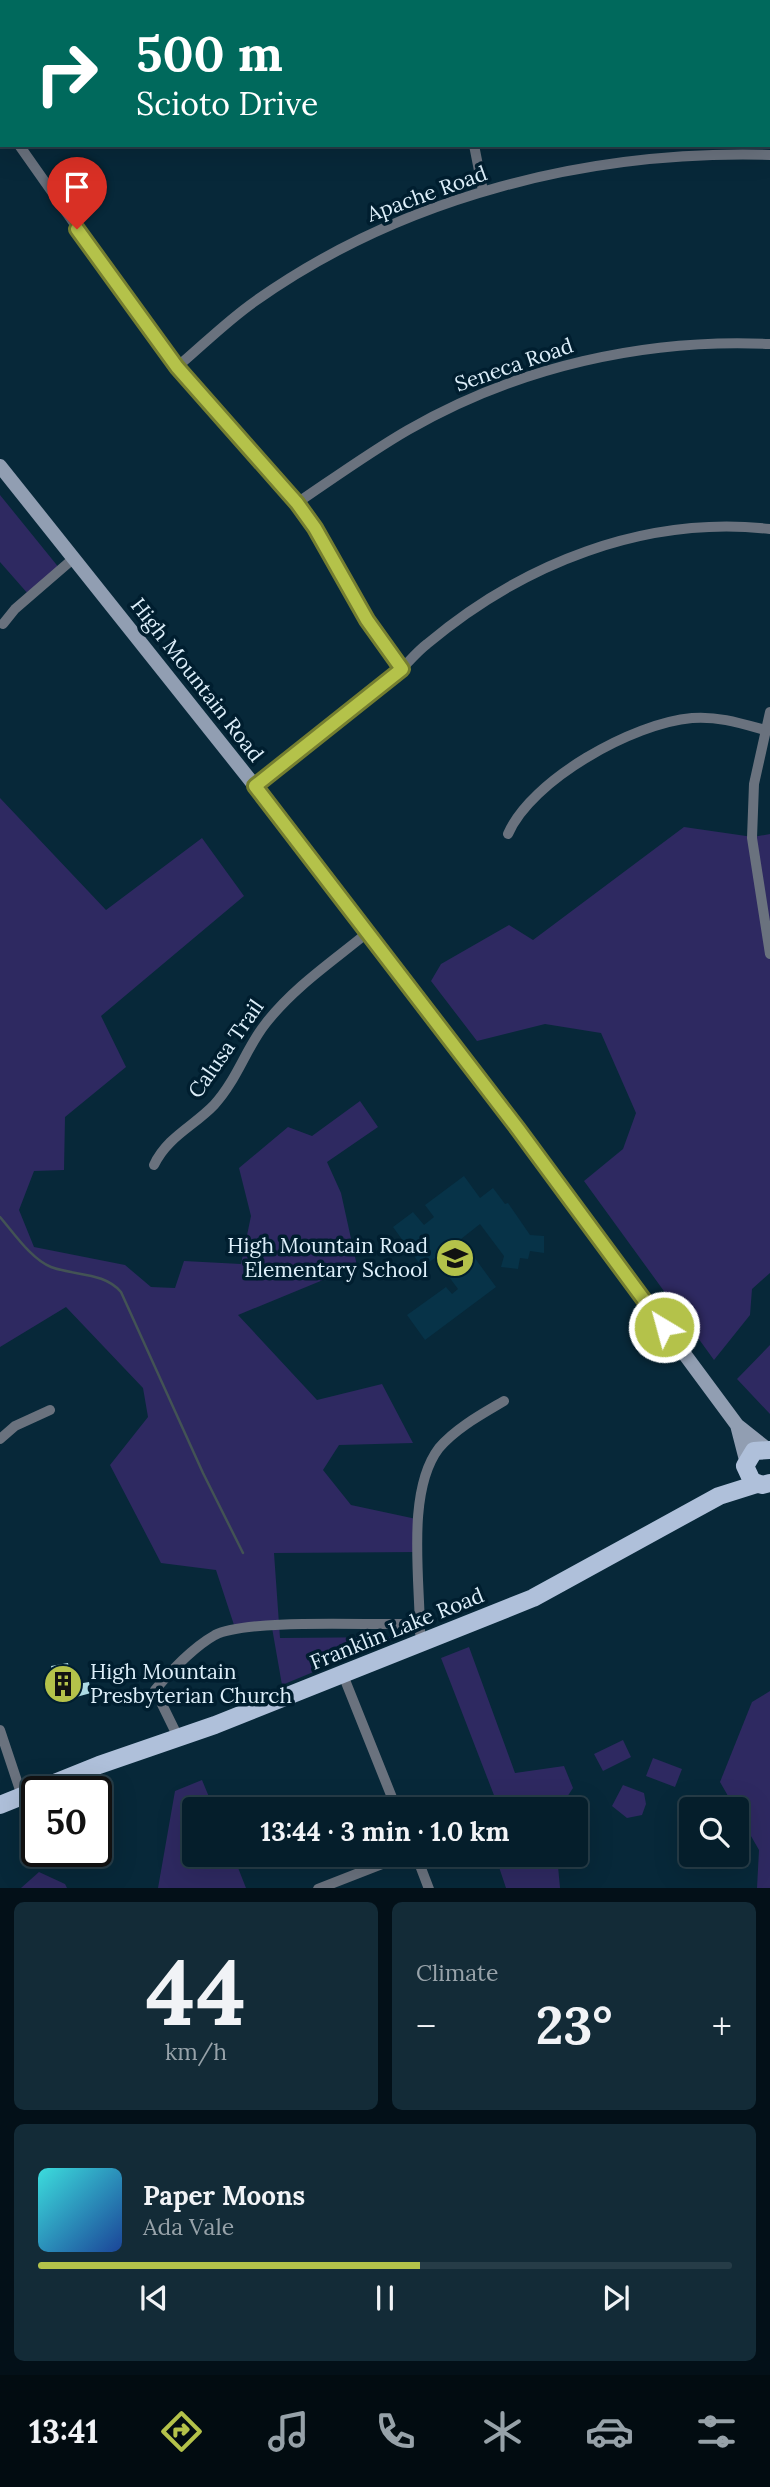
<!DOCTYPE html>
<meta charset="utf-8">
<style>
:root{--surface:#051e2b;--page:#132b37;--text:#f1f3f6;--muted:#97a2a9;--line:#263c47;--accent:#b4c24a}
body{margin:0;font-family:Lora,serif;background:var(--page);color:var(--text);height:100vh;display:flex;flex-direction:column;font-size:26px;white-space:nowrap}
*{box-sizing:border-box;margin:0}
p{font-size:23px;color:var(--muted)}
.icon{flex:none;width:38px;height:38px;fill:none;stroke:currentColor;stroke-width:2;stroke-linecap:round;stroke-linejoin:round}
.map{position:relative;height:1888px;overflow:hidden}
.drawer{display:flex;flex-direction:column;gap:14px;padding:14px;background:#031018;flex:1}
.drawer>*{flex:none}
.banner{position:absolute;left:0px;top:0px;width:770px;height:147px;box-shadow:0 7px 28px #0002,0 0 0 2px var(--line);background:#00695c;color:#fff;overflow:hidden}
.tools{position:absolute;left:679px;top:1797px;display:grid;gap:14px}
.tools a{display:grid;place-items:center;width:70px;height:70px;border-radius:7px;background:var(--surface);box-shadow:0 7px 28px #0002,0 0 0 2px var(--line);font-size:35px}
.speed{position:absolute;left:21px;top:1776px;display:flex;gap:14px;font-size:35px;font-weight:700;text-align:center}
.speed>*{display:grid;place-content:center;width:91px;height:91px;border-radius:50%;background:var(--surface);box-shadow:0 7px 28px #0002,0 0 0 2px var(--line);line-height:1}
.speed .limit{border:4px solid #111;border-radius:10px;background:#fff;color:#111}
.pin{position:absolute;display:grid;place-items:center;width:60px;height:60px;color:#fff;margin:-72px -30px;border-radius:50% 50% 50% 0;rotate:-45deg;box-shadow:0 0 7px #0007}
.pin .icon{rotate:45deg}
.me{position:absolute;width:77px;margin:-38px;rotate:323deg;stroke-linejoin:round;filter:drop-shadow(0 0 5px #0008)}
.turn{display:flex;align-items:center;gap:24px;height:147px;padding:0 21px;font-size:32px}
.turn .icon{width:91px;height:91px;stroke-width:2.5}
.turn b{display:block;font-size:49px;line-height:60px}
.big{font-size:52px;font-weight:700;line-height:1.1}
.drawer .widget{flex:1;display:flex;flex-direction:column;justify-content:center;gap:10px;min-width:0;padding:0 24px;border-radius:10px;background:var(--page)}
.drawer .dial{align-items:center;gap:0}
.dial b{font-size:91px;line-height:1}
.song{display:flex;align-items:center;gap:21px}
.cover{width:84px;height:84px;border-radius:10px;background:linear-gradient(135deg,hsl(180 70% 55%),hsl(220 70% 35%))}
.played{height:7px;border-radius:4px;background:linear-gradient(90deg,var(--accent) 55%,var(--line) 55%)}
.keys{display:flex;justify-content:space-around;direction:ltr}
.heat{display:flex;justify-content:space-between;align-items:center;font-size:38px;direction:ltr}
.drawer .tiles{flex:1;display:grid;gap:14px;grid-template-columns:1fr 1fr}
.widget:last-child{grid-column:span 2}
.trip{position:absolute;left:182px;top:1797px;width:406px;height:70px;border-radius:7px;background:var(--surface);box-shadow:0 7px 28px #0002,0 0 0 2px var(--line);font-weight:700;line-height:70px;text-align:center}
.tab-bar{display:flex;height:112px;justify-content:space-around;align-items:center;background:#020c11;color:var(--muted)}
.tab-bar .icon{width:49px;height:49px}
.tab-bar .active{color:var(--accent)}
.tab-bar b{font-size:32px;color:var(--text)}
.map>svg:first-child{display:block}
.built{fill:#073348}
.green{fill:#2e2961}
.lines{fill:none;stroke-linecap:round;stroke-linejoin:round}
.stream{stroke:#435355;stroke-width:2.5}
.building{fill:#aedbe4}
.street{stroke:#6a727e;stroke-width:10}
.secondary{stroke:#919eb2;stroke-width:14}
.primary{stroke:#afc0da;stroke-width:18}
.route-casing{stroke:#757e30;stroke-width:18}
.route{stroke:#b4c24a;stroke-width:12}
.labels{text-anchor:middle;stroke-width:7;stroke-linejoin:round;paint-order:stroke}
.street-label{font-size:21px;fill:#ddeffa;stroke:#001e2f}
.poi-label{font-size:21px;fill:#ddeffa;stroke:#001e2f;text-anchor:end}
</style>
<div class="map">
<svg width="770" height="1889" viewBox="0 0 770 1889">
<rect width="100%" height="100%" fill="#072839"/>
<path class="built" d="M464,1176L480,1198L493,1188L505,1204L508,1203L530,1235L544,1236V1253L530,1251L528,1259L520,1258L518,1269L501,1267L504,1256L480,1224L461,1239L496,1287L425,1340L407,1315L446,1287L452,1294L458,1289L435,1258L422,1267L393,1227L413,1212L424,1225L434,1217L425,1205Z"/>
<path class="green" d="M0,495L60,569L29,595L0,562Z
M0,798L106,910L202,838L244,896L101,1016L126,1067L65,1117L64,1170L34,1171L19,1210L34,1247L125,1265L151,1287L175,1288L184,1261L241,1264L251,1216L239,1168L288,1127L312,1136L360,1101L378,1127L327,1162L341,1193L357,1266L238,1315L317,1400L382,1384L413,1443L339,1445L323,1470L351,1505L421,1520L420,1552L274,1553L280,1638L398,1637L282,1685L271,1622L234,1625L216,1570L161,1563L110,1465L148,1417L143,1388L66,1307L0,1347Z
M684,827L753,837L770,834V1273L752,1289L750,1315L714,1360L584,1181L623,1149L636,1113L601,1033L545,1024L477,1041L431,981L441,964L509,925L533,940Z
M770,1345V1414L737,1379Z
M469,1647L515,1773L564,1766L573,1788L559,1809H488L497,1803L441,1658Z
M770,1691V1888H757L759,1850L720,1782L752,1702Z
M623,1740L631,1757L603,1771L594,1754Z
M653,1758L682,1769L675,1787L646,1776Z
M202,1780L214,1809L194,1810V1855H233L246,1888H158L175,1791Z
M623,1785L644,1793L646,1804L642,1815L627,1818L612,1806Z
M495,1855H557L560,1888H506Z
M39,1872L65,1884L67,1888H21Z"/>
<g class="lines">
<path class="stream" d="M0,1217C14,1233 31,1259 51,1267C75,1276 104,1272 121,1292L203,1473L243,1553"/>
</g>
<path class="building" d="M68,1663L72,1685L89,1682L91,1693L58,1702L51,1666Z"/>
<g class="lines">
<path class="street" d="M451,0V2
M474,2L481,0
M0,118L2,121
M19,145L159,344L297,503L315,528L367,620L402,669
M474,145L483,191
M177,367C203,345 227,321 254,302C403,196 589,150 770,155
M297,503C334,478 370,452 408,430C517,367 645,338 770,344
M3,624L15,609L74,558
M770,712L754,784L752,838L770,954
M255,786C301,750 348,715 393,677C405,667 414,654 427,644C522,564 644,515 770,529
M508,834C531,780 633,723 692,718C718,716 740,723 765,730
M154,1165C167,1137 194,1126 214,1105C237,1080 246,1048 266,1023C294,987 333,961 367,933
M0,1439L15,1426L50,1410
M420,1633C420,1580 406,1491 439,1448C456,1428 482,1414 504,1401
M343,1675L397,1810
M0,1730L22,1796
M179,1739L155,1690C172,1670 192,1648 215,1635C246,1619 362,1625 403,1624L420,1628
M416,1855L429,1889
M318,1889L405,1855"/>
<path class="secondary" d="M0,466L274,810L518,1129L737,1425L766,1448
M737,1425L746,1460"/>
<path class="primary" d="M770,1450L754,1451L745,1466L752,1481L762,1485L770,1483
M0,1805L99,1765L215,1725L533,1598L719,1496L757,1484"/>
</g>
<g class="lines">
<defs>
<path id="route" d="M77,229L177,367L297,503L315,528L367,620L402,669L255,786L518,1129L664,1327"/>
</defs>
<use href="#route" class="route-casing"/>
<use href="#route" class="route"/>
</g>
<defs>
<symbol id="school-disc" viewBox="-11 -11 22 22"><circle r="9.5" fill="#b4c24a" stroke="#001e2f"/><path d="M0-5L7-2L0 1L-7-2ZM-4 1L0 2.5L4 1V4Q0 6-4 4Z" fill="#111"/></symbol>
<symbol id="building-disc" viewBox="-11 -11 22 22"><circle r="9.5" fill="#b4c24a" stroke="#001e2f"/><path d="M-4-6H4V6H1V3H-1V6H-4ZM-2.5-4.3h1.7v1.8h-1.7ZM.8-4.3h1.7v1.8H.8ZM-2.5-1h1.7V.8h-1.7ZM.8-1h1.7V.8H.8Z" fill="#111"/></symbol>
</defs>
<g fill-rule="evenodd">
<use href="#school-disc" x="433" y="1236" width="44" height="44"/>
<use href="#building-disc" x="41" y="1662" width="44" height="44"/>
</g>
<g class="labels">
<g class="street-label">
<text transform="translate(427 194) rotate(-20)" y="7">Apache Road</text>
<text transform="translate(514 365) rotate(-19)" y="7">Seneca Road</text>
<text transform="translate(197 680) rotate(52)" y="7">High Mountain Road</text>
<text transform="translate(226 1049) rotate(-55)" y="7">Calusa Trail</text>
<text transform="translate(397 1629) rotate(-22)" y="7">Franklin Lake Road</text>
</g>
<g class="poi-label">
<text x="428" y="1253">High Mountain Road<tspan x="428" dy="24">Elementary School</tspan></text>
<text x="90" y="1679" text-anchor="start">High Mountain<tspan x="90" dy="24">Presbyterian Church</tspan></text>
</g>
</g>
</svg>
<div class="tools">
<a><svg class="icon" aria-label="search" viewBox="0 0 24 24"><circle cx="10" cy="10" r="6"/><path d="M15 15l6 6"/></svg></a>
</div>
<div class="speed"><div class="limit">50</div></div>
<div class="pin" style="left:77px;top:229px;background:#d93025"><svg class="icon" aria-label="arrive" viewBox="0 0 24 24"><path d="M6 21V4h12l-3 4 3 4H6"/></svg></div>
<svg class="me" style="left:664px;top:1327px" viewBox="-20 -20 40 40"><circle r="17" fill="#b4c24a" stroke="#fff" stroke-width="3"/><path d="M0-11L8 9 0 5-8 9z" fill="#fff"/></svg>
<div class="trip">13:44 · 3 min · 1.0 km</div>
<div class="banner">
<div class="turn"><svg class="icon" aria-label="right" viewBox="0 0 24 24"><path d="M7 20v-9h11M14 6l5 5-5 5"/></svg><div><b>500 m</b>Scioto Drive</div></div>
</div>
</div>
<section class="drawer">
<div class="tiles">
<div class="widget dial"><b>44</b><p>km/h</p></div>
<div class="widget"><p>Climate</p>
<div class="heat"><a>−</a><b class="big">23°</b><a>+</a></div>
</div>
<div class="widget">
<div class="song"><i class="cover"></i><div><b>Paper Moons</b><p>Ada Vale</p></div></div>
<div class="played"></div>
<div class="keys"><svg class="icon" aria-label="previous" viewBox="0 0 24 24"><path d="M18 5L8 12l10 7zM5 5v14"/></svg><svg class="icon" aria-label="pause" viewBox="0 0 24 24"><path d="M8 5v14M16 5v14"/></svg><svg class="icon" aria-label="next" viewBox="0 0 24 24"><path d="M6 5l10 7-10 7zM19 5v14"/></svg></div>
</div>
</div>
</section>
<nav class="tab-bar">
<b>13:41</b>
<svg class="icon active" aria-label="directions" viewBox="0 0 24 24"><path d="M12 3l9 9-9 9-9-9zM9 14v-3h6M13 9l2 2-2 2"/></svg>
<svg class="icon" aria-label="music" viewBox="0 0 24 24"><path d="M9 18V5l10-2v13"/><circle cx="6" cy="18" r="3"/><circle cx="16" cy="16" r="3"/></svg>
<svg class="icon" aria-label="phone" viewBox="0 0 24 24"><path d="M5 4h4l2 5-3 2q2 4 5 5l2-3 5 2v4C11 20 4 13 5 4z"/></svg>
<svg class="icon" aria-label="climate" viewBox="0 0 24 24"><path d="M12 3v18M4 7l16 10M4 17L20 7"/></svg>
<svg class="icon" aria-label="car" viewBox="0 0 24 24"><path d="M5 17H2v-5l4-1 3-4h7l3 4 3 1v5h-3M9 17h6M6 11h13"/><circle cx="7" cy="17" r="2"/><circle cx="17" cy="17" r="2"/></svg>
<svg class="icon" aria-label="filters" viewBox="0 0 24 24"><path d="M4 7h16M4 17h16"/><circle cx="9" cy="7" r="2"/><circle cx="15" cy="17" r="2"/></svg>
</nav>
